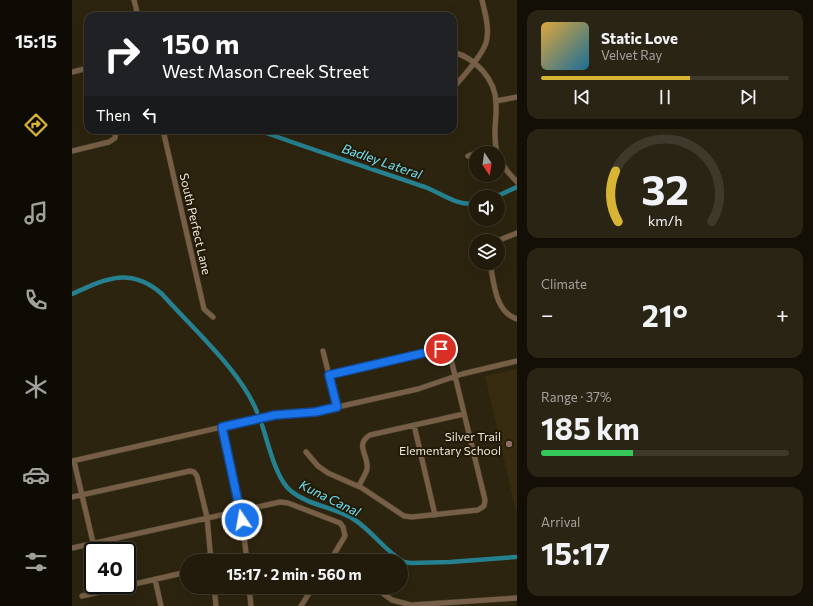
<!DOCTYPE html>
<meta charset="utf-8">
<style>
:root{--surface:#221b0b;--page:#2a2414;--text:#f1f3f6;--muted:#a2a19d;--line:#3f392c;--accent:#d7b434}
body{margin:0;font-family:Commissioner,sans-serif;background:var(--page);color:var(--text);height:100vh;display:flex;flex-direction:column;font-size:15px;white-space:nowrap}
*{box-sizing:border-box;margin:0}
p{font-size:13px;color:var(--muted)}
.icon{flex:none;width:22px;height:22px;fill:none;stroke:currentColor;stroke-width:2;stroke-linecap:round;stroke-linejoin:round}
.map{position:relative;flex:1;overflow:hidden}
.sheet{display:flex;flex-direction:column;gap:10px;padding:10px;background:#130f06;width:296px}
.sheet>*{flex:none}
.guide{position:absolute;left:12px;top:12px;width:373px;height:122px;border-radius:12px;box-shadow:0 4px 16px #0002,0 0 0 1px var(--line);background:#202124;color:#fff;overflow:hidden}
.needle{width:26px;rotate:167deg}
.fabs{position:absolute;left:397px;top:146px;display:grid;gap:8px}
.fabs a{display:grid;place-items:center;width:36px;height:36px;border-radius:50%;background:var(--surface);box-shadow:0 4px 16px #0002,0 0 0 1px var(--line);font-size:20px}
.speed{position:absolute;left:12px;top:542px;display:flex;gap:8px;font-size:20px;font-weight:700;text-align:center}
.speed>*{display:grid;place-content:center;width:52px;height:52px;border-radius:50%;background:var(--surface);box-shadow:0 4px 16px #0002,0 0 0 1px var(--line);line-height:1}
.speed .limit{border:2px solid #111;border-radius:6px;background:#fff;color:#111}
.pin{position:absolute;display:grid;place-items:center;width:34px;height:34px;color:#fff;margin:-17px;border:2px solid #fff;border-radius:50%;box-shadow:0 1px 4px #0007}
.me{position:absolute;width:44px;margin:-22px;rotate:348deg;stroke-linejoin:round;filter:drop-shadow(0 0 3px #0008)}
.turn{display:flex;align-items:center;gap:14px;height:84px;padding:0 12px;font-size:18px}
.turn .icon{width:52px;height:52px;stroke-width:2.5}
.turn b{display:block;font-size:28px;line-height:34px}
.then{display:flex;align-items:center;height:38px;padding:0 12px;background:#0003;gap:8px;font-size:15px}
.big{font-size:30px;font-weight:700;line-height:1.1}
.sheet .tile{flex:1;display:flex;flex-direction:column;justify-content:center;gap:6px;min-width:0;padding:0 14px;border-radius:12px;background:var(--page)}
.sheet .dial{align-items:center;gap:0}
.dial svg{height:104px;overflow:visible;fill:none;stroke:var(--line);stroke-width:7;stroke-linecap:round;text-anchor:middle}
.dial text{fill:var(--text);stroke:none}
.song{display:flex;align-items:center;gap:12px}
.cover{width:48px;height:48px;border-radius:6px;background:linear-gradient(135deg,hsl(40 70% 55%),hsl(200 70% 35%))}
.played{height:4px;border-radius:2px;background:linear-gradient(90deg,var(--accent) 60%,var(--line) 60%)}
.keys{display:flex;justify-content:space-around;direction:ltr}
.heat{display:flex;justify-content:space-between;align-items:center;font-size:22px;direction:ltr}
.charge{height:6px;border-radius:3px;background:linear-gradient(90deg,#34c759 37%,var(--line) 0)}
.trip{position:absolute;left:108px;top:554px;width:228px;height:40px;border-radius:20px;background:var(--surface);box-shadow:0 4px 16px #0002,0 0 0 1px var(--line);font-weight:700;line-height:40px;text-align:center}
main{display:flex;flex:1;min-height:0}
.menu{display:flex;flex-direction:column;width:72px;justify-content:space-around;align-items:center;background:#0e0b04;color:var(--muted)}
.menu .icon{width:28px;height:28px}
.menu .current{color:var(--accent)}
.menu b{font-size:18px;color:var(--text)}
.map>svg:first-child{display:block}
.built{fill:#372c0f}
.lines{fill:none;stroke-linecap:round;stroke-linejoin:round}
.canal{stroke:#258090;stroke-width:4.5}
.minor-casing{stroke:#48402c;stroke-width:6}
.minor{stroke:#765f46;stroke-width:5}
.route-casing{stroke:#114b97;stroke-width:10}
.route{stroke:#1a73e8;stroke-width:7}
.education-dot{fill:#8d6e63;stroke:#231a06;stroke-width:1.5}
.labels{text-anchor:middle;stroke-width:4;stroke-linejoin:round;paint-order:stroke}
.street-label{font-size:12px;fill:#efe9dc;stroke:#231a06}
.poi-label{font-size:12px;fill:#efe9dc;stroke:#231a06;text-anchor:end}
.water-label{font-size:13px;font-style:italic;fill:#6ee2f9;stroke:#231a06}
</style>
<main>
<nav class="menu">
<b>15:15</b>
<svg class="icon current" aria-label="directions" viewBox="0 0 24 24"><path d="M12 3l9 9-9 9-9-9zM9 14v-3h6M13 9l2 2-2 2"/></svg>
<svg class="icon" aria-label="music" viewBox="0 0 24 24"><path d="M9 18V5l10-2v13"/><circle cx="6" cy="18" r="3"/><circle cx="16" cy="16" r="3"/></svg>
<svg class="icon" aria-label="phone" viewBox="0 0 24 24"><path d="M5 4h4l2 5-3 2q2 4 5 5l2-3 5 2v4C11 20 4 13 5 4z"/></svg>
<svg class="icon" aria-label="climate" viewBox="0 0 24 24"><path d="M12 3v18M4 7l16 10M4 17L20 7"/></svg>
<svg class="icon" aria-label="car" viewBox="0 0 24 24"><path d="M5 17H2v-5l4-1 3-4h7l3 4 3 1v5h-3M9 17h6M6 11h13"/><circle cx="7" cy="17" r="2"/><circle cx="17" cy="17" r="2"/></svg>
<svg class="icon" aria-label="filters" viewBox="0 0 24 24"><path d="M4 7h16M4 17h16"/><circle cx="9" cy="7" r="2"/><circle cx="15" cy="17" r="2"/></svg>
</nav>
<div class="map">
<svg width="445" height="606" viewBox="0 0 445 606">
<rect width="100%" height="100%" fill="#2d240f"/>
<path class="built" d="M445,369V516L413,376Z"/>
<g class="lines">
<path class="canal" d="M186,130C241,150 297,168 353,187C369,193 386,207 404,203
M423,197L445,187
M0,294C33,279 58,266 90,294C120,328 169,371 185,412
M190,425C196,442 204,480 219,491C237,506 263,507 283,520C301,532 313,551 332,562L339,563L378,562L444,557"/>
<defs>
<path id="minor" d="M62,0L66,16
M381,52C403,58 424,79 424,104C425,123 420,132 425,153
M0,72L16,68
M381,88C391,77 409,57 414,43C418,29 413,13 410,0
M424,101L445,97
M91,130L132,309L141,317
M0,151L37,142L43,138L44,130
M406,153L424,148
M396,156L404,153
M426,156L435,171L445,182
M425,241L445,233
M418,263C422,283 423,312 445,319
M251,351L265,407
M342,425L363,515
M150,427L170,520L175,561
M234,452L246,466L256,473L290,488L332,516L340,517L406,510L412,506L413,500L378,355L375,350L369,349L257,375
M0,461L203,415L243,412L346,389L390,374L445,361
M2,461L23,551
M287,486C289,481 294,474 295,469C297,455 282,445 298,435L392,414
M0,497L118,471L122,472L125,476L135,517L139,561
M0,548L208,502L216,503L268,523L271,527L273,536L258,561
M83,579L89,606
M142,587L144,606
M177,587L179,606
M302,587L320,600L339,605L445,598
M10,596L115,572
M229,606L241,587"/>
</defs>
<use href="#minor" class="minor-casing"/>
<use href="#minor" class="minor"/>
</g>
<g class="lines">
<defs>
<path id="route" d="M170,520L150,427L203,415L243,412L265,407L257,375L369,349"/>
</defs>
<use href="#route" class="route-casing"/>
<use href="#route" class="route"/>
</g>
<circle class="education-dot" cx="437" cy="444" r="4"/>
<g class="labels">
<g class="street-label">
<text transform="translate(123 224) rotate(77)" y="4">South Perfect Lane</text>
</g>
<g class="poi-label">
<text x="429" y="441">Silver Trail<tspan x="429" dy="14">Elementary School</tspan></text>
</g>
<g class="water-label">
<text transform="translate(310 161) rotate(19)" y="5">Badley Lateral</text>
<text transform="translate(258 498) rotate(26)" y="5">Kuna Canal</text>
</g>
</g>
</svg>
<div class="fabs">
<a><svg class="needle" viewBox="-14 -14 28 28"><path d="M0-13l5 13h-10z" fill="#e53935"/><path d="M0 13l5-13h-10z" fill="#a2a19d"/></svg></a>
<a><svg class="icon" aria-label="sound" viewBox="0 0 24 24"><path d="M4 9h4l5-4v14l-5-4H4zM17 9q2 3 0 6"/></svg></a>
<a><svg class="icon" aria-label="layers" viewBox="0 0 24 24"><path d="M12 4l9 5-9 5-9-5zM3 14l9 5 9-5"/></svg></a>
</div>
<div class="speed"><div class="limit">40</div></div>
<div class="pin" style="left:369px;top:349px;background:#d93025"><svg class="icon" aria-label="arrive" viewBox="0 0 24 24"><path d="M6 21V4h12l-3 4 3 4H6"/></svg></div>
<svg class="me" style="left:170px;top:520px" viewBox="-20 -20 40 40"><circle r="17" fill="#1a73e8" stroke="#fff" stroke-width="3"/><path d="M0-11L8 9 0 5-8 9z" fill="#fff"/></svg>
<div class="trip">15:17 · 2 min · 560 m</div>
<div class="guide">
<div class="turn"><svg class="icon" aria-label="right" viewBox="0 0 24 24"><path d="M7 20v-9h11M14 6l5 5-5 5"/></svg><div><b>150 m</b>West Mason Creek Street</div></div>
<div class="then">Then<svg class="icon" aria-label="left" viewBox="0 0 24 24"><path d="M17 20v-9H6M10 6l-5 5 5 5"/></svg></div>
</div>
</div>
<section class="sheet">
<div class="tile">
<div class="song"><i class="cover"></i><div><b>Static Love</b><p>Velvet Ray</p></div></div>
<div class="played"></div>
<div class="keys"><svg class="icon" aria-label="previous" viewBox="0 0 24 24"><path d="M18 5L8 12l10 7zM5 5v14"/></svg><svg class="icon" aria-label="pause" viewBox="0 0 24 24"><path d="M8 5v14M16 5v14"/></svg><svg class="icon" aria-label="next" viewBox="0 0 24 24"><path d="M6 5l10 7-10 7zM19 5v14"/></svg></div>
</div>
<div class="tile dial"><svg viewBox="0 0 100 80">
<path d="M14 69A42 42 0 1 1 86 69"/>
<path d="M14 69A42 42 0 0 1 12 30" stroke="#d7b434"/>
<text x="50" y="56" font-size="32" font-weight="700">32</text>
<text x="50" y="72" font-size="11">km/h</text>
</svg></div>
<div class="tile"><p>Climate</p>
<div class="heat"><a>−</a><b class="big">21°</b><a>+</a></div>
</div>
<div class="tile"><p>Range · 37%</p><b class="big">185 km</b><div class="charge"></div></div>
<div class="tile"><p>Arrival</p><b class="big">15:17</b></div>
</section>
</main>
